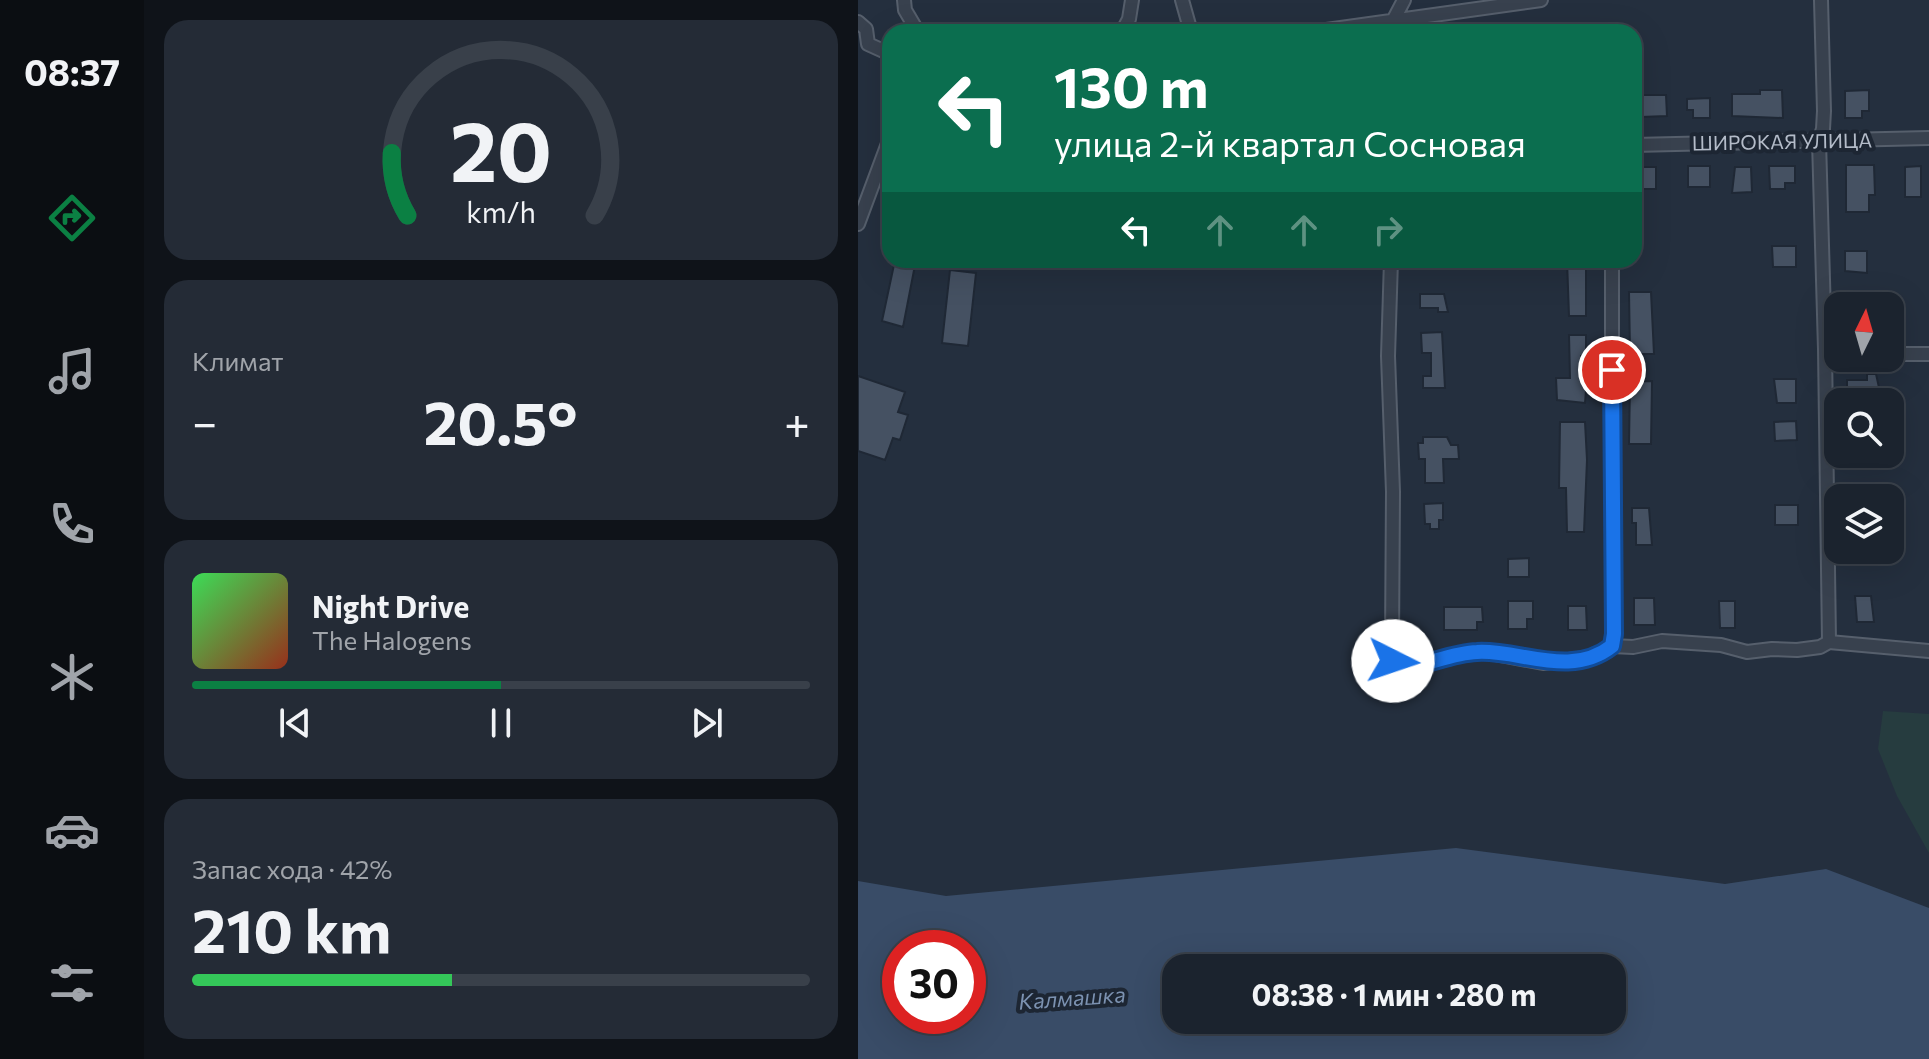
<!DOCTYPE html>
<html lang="ru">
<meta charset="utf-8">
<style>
:root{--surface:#1b232e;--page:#242b36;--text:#f1f3f6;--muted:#a0a4aa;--line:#39404a;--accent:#0b8043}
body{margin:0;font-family:Commissioner,sans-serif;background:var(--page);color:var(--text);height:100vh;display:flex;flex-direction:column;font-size:30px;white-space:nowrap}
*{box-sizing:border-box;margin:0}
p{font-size:26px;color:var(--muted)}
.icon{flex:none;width:44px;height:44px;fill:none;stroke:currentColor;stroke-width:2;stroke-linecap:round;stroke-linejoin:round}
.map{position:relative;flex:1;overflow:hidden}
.side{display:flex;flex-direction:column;gap:20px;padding:20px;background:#0f1319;width:714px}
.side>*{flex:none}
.top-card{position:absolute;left:24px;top:24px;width:760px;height:244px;border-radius:24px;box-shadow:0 8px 32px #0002,0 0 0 2px var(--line);background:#0b6e4f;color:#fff;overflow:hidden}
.needle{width:52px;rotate:5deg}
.controls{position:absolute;left:966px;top:292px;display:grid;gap:16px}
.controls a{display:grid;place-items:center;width:80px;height:80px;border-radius:16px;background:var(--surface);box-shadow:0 8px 32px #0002,0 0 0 2px var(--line);font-size:40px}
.speed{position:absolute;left:24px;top:930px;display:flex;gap:16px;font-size:40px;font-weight:700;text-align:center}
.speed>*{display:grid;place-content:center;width:104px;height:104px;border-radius:50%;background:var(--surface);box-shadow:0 8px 32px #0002,0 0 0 2px var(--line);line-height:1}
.speed .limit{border:12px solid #d22;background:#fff;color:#111}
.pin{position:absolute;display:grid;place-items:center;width:68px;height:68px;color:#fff;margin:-34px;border:4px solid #fff;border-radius:50%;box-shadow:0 2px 8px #0007}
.me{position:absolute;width:88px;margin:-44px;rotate:94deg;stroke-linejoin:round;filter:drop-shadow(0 0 6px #0008)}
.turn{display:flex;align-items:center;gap:28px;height:168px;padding:0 40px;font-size:36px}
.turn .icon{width:104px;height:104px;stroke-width:2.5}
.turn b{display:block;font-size:56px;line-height:68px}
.lanes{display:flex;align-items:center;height:76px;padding:0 40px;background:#0003;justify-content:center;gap:40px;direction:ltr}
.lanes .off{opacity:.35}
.big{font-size:60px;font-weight:700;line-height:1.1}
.side .widget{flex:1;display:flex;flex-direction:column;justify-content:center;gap:12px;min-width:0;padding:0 28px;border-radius:24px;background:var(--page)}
.side .dial{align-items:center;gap:0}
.dial svg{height:208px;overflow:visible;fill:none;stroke:var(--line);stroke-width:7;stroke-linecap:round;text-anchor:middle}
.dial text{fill:var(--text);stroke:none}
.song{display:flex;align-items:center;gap:24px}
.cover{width:96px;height:96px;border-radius:12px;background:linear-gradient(135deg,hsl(130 70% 55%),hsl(10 70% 35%))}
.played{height:8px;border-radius:4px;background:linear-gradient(90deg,var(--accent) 50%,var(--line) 50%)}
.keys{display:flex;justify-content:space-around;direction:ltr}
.heat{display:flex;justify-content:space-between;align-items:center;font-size:44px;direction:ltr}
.charge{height:12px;border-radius:6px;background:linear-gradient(90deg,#34c759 42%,var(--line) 0)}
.trip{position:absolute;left:304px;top:954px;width:464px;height:80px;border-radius:24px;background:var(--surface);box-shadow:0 8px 32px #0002,0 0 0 2px var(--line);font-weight:700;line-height:80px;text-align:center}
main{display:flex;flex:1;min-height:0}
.menu{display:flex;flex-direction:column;width:144px;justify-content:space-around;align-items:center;background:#0b0e12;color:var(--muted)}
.menu .icon{width:56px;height:56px}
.menu .active{color:var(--accent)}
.menu b{font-size:36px;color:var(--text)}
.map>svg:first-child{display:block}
.green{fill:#263c3f}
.water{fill:#394c67;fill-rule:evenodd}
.building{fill:#455162;stroke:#1f2835;stroke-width:2}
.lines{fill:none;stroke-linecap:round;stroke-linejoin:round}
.minor-casing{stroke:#565f6c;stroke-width:16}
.minor{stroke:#38414e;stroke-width:12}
.route-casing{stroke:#114b97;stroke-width:20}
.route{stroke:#1a73e8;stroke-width:14}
.labels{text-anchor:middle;stroke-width:8;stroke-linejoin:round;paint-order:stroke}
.street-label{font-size:20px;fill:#b4bcc9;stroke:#1d2633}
.water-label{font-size:22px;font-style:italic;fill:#7c92b1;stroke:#1d2633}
</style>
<main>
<nav class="menu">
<b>08:37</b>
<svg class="icon active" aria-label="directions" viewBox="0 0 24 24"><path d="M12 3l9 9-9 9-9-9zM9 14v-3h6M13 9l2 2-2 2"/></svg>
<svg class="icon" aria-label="music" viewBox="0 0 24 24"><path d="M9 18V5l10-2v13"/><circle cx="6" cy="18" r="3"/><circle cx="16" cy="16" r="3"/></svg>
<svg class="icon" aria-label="phone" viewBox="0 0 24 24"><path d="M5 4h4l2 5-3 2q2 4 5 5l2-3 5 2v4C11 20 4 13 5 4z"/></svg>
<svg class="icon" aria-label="climate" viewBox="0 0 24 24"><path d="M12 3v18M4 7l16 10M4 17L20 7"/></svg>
<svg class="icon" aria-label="car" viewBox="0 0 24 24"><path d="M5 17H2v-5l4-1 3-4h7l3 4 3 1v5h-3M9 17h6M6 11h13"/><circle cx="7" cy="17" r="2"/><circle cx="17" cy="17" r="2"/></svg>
<svg class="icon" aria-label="filters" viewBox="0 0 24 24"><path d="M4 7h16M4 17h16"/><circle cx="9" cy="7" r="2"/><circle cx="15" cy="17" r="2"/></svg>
</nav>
<section class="side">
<div class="widget dial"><svg viewBox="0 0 100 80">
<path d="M14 69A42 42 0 1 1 86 69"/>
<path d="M14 69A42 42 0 0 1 8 45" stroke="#0b8043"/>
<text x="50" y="56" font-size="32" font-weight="700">20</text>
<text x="50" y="72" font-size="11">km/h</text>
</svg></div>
<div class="widget"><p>Климат</p>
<div class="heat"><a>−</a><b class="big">20.5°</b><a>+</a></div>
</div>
<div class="widget">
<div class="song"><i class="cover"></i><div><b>Night Drive</b><p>The Halogens</p></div></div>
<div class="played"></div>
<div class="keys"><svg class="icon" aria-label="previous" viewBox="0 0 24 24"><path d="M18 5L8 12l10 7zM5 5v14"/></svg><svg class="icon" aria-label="pause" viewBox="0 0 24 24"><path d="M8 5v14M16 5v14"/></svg><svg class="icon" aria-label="next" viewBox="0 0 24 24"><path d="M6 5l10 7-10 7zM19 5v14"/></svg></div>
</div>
<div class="widget"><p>Запас хода · 42%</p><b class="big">210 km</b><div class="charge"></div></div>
</section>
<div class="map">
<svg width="1071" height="1059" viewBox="0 0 1071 1059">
<rect width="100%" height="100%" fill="#242f3e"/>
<path class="green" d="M1025,711L1071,714V853L1039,796L1020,749Z"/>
<path class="water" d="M598,848L867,884L968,869L1071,908V1059H0V881L88,896ZM42,948H110V1016H42ZM318,968H754V1020H318Z"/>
<path class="building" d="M902,90H924L925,118L874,116V94H902Z
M1011,90V111H1004V118H987V91Z
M783,95H808L809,116L783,117Z
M852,98V118H835V110H829V99Z
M988,165H1016L1017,195H1011V212H988Z
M830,166H852V187H830Z
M911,166H937V183H927V189H912Z
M1063,166V197H1047V167Z
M776,167H798V189H776Z
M877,167H893L894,192L874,193Z
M914,246H938V267H915Z
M987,251H1009V273L987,271Z
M37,260H58L45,327L24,321Z
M709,260H728V316H711Z
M92,270L118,273L110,346L84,343Z
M771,292H793L796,354H772Z
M989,292H1013V306H989Z
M562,294H586L590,312H580V308H562Z
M584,332L587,388H565V376H573V353H564L563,333Z
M711,335H728V356H723V378H729L727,403L699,400L698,378H712Z
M1009,374H1018L1022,392L1019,393V402H992L989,399V380H1009Z
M0,376L47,392L40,412L50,415L42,440L35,438L27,460L0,451Z
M916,379H938V403H919Z
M794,381L793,444H771L772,382Z
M938,421L939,440L917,441L916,422Z
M702,422H727L729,460L726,532H709L708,488H701Z
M565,437H589L593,445H600L601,459H585L586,483H567V459H561L560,443H565Z
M585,503V520H581V529H572V524H567L566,504Z
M917,505H940V525H917Z
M774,508H791L794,545H778V523H774Z
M671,558V577H650V559Z
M997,596H1013L1016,622H999Z
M776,598H796L797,625H776Z
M650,601H675V619H669V629H650Z
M861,601H877V628H862Z
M710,606H728L729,630H710Z
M586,607H624L625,622H619V630H586Z"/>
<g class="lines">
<defs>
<path id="minor" d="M46,0L47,10L60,32
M324,0L333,32
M963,0L966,111L965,129L961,141L967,349L971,642
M0,22L8,29L10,44L32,54
M264,32L271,19L274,0
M454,32L683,0
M535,32L536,19L546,0
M776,145L1071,138
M0,224L32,138
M533,260L530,356L535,492L534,642L535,661L545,668L621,651L685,663L728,658L745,653L754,646L775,647L804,641L863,645L889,652L914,649L939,650L962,647L971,642L1071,651
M1032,354H1071
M754,646V260"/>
</defs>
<use href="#minor" class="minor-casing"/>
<use href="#minor" class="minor"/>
</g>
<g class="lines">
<defs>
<path id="route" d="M535,661L545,668C570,665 594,653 619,652C661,649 712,679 754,646L756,634L754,370"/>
</defs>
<use href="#route" class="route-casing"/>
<use href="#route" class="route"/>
</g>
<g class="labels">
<g class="street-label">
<text transform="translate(924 142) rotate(-1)" y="7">ШИРОКАЯ УЛИЦА</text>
</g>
<g class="water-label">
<text transform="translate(214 998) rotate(-4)" y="8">Калмашка</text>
</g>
</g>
</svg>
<div class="controls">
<a><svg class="needle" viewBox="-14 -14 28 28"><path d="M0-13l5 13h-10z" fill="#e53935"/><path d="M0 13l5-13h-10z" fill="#a0a4aa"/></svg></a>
<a><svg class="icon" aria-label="search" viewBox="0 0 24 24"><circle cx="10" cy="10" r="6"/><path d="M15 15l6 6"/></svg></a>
<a><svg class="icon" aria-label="layers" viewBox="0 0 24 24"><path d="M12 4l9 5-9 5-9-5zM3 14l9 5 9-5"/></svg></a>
</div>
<div class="speed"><div class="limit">30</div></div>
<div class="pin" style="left:754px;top:370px;background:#d93025"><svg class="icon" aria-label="arrive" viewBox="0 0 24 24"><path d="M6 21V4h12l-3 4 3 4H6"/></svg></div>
<svg class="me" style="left:535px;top:661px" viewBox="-20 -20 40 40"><circle r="19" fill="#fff"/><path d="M0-13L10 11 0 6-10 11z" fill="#1a73e8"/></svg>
<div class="trip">08:38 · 1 мин · 280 m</div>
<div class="top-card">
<div class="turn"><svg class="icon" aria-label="left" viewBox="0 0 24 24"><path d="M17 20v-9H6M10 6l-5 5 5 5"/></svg><div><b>130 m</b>улица 2-й квартал Сосновая</div></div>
<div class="lanes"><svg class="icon" aria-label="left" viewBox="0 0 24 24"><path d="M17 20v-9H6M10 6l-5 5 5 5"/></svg><svg class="icon off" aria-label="ahead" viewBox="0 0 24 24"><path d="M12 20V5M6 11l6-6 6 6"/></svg><svg class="icon off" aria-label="ahead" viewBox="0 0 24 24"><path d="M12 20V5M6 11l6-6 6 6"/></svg><svg class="icon off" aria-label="right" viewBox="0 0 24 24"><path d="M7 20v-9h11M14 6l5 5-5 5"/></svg></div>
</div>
</div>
</main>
